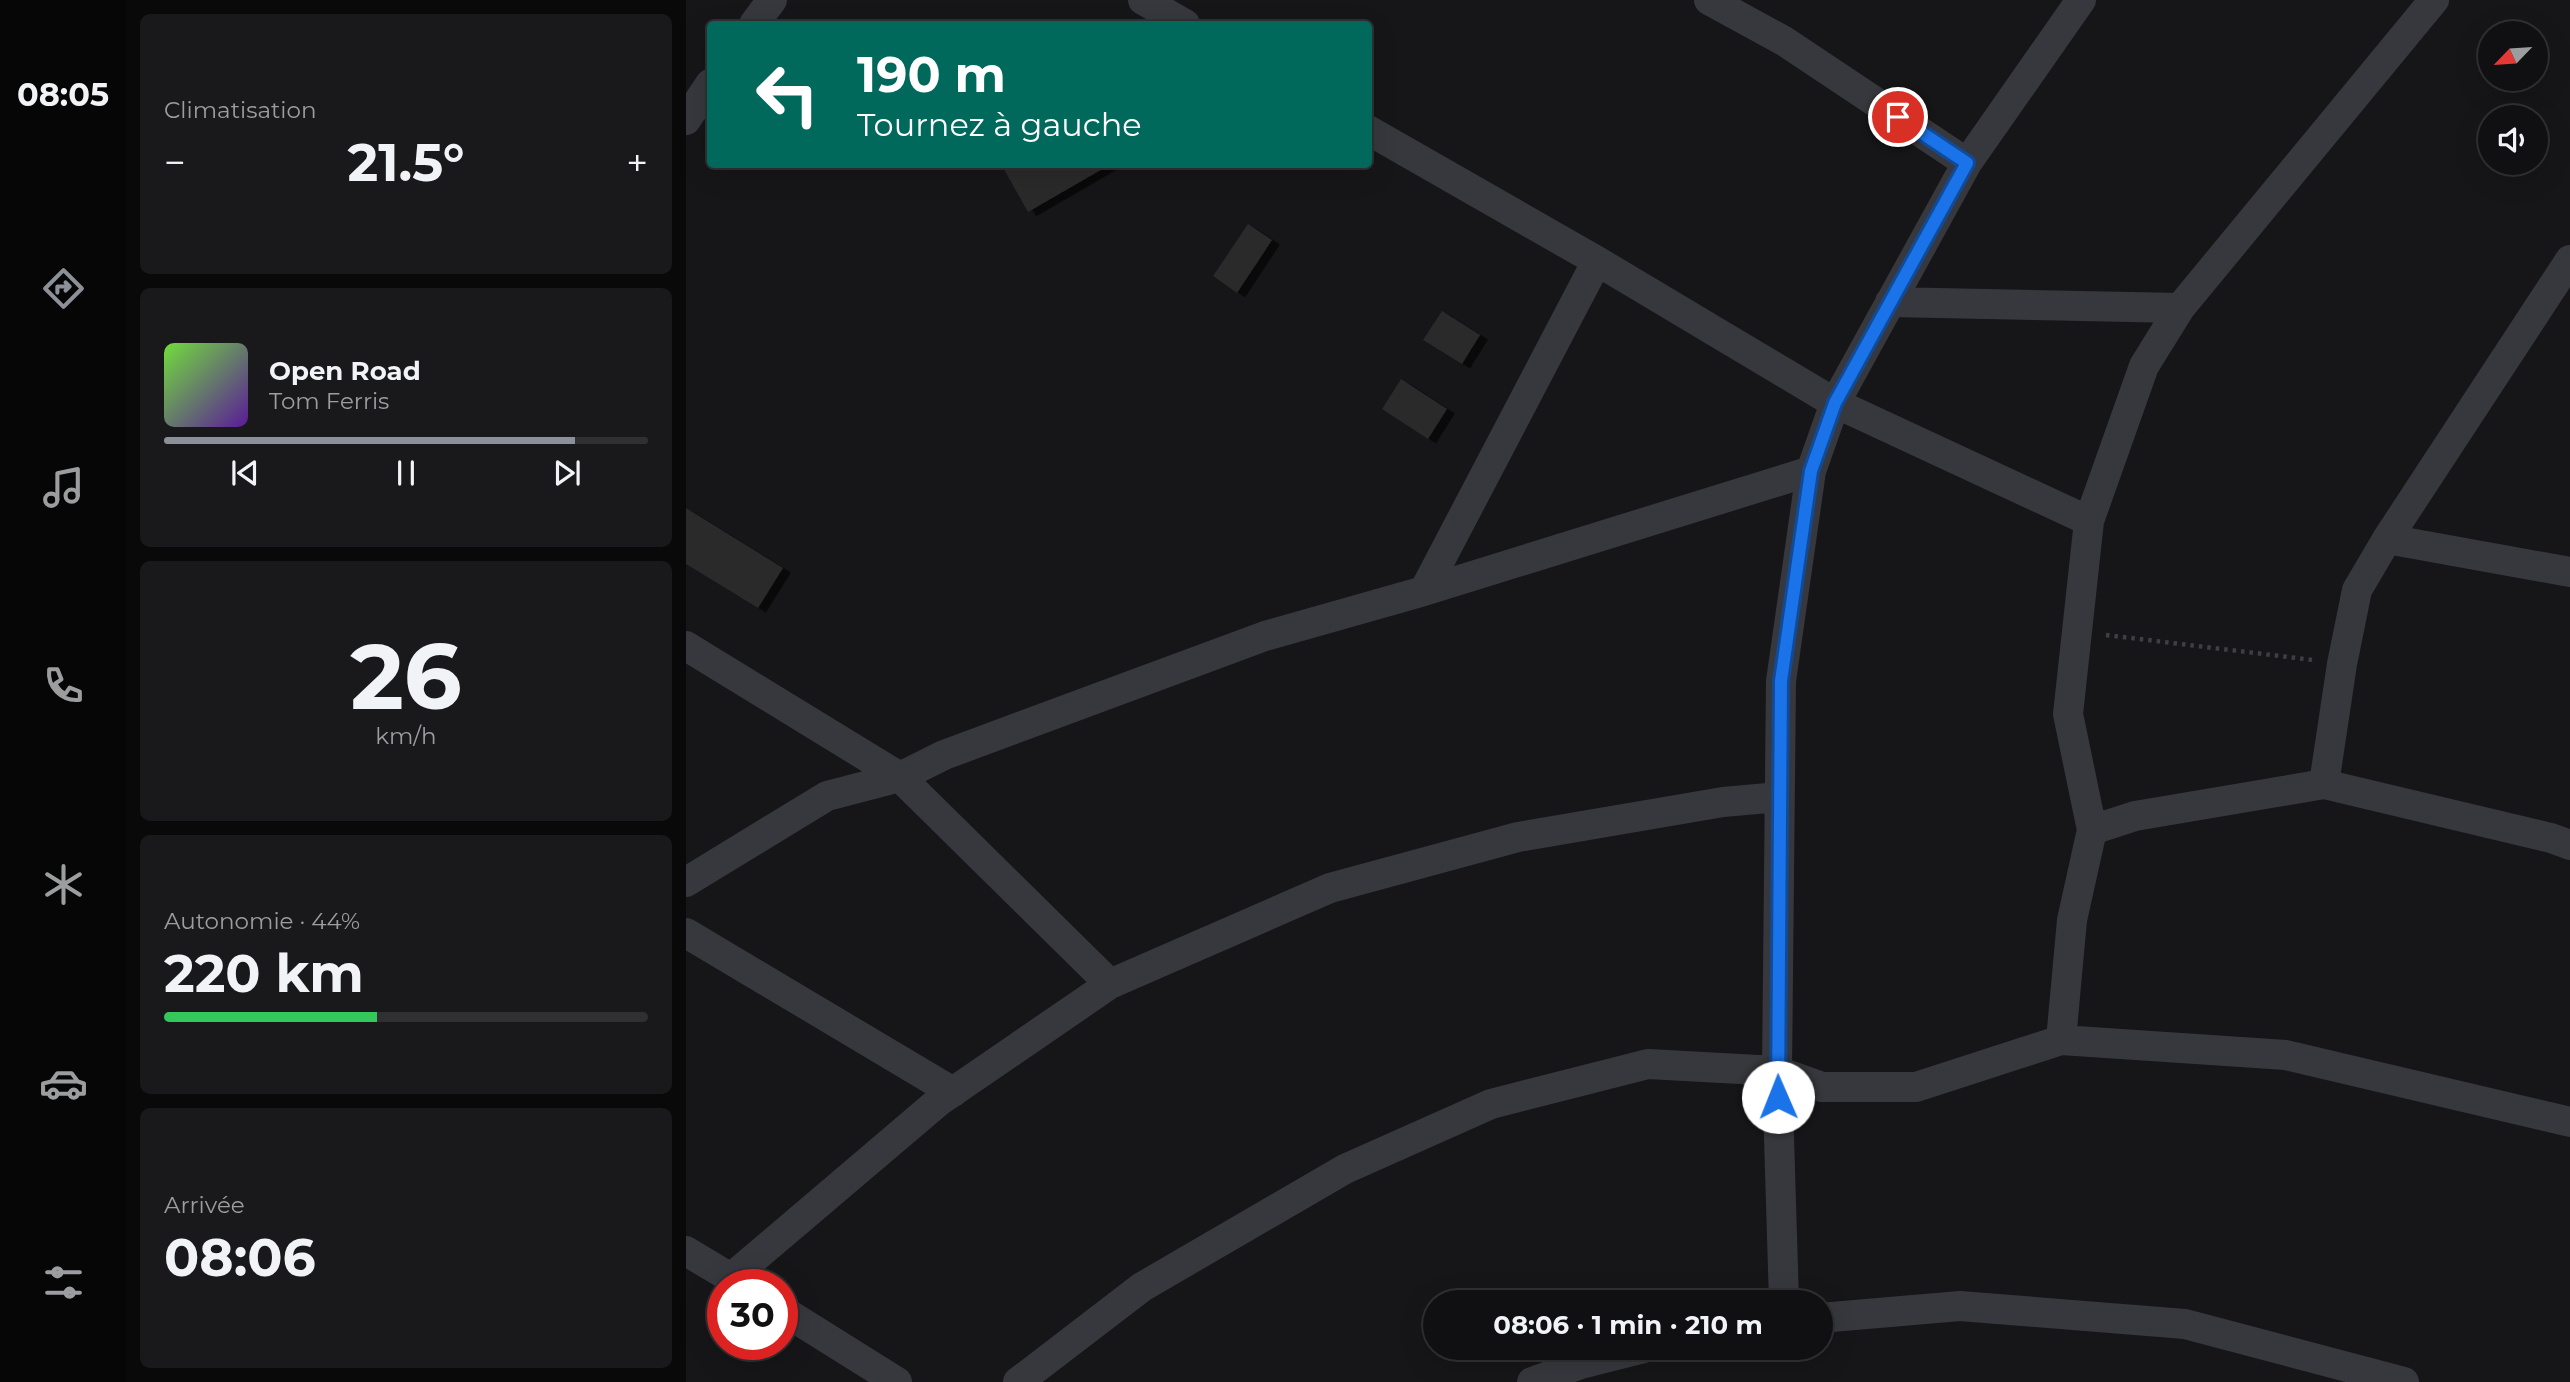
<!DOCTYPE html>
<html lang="fr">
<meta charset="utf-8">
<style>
:root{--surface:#101012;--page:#19191b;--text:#f1f3f6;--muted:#9c9d9f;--line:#303032;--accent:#8c9099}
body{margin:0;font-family:Montserrat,sans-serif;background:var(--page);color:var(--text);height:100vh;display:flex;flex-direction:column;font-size:26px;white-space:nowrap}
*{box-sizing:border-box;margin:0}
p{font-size:23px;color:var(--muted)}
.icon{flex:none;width:38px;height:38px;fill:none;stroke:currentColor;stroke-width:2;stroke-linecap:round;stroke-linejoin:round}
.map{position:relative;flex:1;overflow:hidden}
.sheet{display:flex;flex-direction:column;gap:14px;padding:14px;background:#09090a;width:560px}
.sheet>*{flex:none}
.top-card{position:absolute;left:21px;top:21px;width:665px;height:147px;border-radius:7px;box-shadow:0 7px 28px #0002,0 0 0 2px var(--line);background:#00695c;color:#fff;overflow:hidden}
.needle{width:46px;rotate:245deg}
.fabs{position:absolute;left:1792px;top:21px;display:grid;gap:14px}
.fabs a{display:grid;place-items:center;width:70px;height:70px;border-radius:50%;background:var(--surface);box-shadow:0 7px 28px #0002,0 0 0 2px var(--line);font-size:35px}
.speed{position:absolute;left:21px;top:1269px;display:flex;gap:14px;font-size:35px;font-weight:700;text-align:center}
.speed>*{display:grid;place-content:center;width:91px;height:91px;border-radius:50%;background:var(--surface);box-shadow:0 7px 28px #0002,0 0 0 2px var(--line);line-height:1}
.speed .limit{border:10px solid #d22;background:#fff;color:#111}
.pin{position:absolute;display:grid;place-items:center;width:60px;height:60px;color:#fff;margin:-30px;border:4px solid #fff;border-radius:50%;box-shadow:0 2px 7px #0007}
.me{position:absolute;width:77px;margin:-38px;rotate:359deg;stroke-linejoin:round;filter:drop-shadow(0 0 5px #0008)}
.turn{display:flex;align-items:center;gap:24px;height:147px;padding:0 35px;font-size:32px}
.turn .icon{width:91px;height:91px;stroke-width:2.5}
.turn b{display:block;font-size:49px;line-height:60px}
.big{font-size:52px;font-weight:700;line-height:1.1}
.sheet .card{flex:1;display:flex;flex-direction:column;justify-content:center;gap:10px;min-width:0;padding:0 24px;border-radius:10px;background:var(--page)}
.sheet .dial{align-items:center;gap:0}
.dial b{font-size:91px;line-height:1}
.song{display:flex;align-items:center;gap:21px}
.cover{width:84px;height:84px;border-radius:10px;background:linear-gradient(135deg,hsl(100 70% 55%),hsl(270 70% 35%))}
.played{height:7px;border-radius:4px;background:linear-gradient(90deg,var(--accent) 85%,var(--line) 85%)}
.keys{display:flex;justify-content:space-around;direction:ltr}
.heat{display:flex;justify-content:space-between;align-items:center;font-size:38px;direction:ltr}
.charge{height:10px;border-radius:5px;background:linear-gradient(90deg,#34c759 44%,var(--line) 0)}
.trip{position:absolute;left:737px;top:1290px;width:410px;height:70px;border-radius:35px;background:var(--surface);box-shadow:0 7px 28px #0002,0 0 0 2px var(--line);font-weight:700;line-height:70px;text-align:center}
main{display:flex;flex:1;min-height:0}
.tab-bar{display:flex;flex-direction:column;width:126px;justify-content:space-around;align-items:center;background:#060607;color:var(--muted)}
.tab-bar .icon{width:49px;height:49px}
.tab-bar .active{color:var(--accent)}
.tab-bar b{font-size:32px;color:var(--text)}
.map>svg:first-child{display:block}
.building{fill:#29292c;filter:url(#shadow)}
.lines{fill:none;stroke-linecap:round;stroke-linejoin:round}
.path{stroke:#3d3f44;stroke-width:4.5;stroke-dasharray:3.5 5;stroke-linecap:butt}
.street{stroke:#37383d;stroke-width:30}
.route-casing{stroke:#114b97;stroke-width:18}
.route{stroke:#1a73e8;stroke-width:12}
</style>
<main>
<nav class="tab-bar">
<b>08:05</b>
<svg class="icon active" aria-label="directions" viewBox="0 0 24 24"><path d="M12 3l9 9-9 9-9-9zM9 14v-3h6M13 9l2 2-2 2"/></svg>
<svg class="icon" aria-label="music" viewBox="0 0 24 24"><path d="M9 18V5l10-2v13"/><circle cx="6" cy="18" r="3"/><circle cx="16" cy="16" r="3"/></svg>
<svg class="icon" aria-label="phone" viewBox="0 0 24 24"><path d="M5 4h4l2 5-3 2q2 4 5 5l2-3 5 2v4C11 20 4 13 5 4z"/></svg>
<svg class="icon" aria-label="climate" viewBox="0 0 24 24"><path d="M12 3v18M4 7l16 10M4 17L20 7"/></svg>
<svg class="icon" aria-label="car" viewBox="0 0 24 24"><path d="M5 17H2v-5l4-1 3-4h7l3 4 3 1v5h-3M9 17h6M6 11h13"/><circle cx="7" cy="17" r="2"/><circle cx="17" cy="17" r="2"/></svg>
<svg class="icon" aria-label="filters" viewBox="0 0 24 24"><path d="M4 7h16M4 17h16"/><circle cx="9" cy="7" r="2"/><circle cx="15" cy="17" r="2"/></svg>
</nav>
<section class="sheet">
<div class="card"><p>Climatisation</p>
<div class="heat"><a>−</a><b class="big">21.5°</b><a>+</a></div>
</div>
<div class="card">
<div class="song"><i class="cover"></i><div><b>Open Road</b><p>Tom Ferris</p></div></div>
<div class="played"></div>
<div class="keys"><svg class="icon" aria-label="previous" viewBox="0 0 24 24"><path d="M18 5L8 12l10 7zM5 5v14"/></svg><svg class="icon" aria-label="pause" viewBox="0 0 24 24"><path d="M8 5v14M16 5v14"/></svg><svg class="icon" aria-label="next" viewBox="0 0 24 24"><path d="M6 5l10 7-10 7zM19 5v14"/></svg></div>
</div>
<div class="card dial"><b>26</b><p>km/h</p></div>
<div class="card"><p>Autonomie · 44%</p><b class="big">220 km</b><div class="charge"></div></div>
<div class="card"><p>Arrivée</p><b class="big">08:06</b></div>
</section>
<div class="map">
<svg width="1884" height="1382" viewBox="0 0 1884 1382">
<defs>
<filter id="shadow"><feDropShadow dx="8" dy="4.5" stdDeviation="0" flood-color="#0009"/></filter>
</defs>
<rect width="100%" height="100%" fill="#161618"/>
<path class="building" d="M315,164H425L342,212Z
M562,224L586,240L551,293L527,276Z
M756,311L794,335L776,364L737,340Z
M715,379L761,409L742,439L696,409Z
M0,508L97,568L72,608L0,564Z"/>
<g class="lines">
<path class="path" d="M1420,635L1627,660"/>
<path class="street" d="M457,0L499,24
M1023,0L1098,41L1281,163
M68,24L86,0
M0,120L24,84
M682,130L911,261L1149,403L1403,521
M1204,302L1494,308
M1701,539L1884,572
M738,591L911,261
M0,646L214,777L424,984
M1638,784L1656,664L1671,590L1701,539L1884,260
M1406,830L1449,816L1638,784L1865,838L1884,845
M0,882L141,796L214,777L258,755L579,636L738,591L1125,471
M0,933L267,1092
M1375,1040L1386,920L1406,830L1382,714L1403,521L1458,366L1494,308L1748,0
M0,1251L55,1284
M45,1278L252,1102L424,984L644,888L832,837L1037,802L1093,797
M1098,1302L1091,1071L1095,681L1125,471L1149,403L1281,163L1395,0
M96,1310L211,1382
M1134,1318L1274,1306L1499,1324L1718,1382
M332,1382L456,1287L659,1169L805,1104L962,1064L1091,1071L1136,1087H1230L1375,1040L1600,1055L1884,1122
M846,1382L895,1364L958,1348"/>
</g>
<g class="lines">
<defs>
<path id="route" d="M1092,1097L1095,681L1125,471L1149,403L1281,163L1212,117"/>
</defs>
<use href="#route" class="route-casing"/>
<use href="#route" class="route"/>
</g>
</svg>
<div class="fabs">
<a><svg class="needle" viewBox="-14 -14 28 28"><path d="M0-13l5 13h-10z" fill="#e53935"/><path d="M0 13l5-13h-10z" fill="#9c9d9f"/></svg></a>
<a><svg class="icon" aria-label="sound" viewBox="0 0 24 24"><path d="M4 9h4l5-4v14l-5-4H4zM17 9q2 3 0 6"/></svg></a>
</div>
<div class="speed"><div class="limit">30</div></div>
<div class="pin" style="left:1212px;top:117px;background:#d93025"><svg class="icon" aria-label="arrive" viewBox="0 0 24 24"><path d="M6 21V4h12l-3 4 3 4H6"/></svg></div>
<svg class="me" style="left:1092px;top:1097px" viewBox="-20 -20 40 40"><circle r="19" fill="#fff"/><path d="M0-13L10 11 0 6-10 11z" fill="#1a73e8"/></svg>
<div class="trip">08:06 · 1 min · 210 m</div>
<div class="top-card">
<div class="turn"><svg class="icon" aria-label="left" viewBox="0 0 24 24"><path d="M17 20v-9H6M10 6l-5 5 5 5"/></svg><div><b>190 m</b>Tournez à gauche</div></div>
</div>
</div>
</main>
